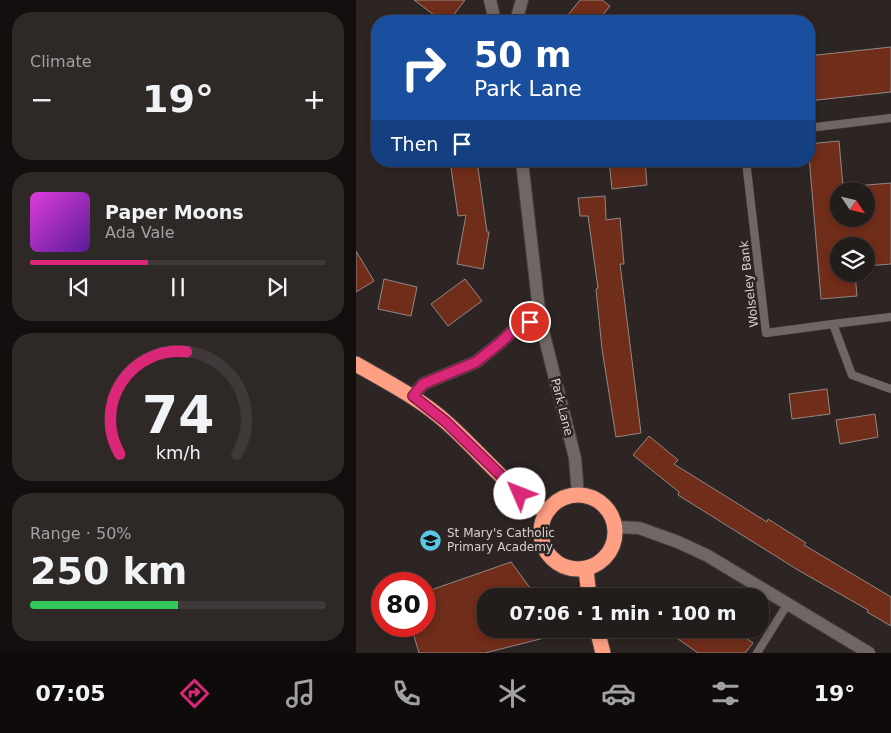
<!DOCTYPE html>
<meta charset="utf-8">
<style>
:root{--surface:#221c1a;--page:#2e2927;--text:#f1f3f6;--muted:#a2a1a2;--line:#3f3a39;--accent:#db2777}
body{margin:0;font-family:"DejaVu Sans",sans-serif;background:var(--page);color:var(--text);height:100vh;display:flex;flex-direction:column;font-size:19px;white-space:nowrap}
*{box-sizing:border-box;margin:0}
p{font-size:16px;color:var(--muted)}
.icon{flex:none;width:28px;height:28px;fill:none;stroke:currentColor;stroke-width:2;stroke-linecap:round;stroke-linejoin:round}
.map{position:relative;flex:1;overflow:hidden}
.panel{display:flex;flex-direction:column;gap:12px;padding:12px;background:#130f0e;width:356px}
.panel>*{flex:none}
.guide{position:absolute;left:15px;top:15px;width:444px;height:152px;border-radius:20px;box-shadow:0 2px 8px #0003,0 0 0 1px var(--line);background:#1a4fa0;color:#fff;overflow:hidden}
.needle{width:32px;rotate:125deg}
.fabs{position:absolute;left:474px;top:182px;display:grid;gap:10px}
.fabs a{display:grid;place-items:center;width:45px;height:45px;border-radius:50%;background:var(--surface);box-shadow:0 2px 8px #0003,0 0 0 1px var(--line);font-size:25px}
.speed{position:absolute;left:15px;top:572px;display:flex;gap:10px;font-size:25px;font-weight:700;text-align:center}
.speed>*{display:grid;place-content:center;width:65px;height:65px;border-radius:50%;background:var(--surface);box-shadow:0 2px 8px #0003,0 0 0 1px var(--line);line-height:1}
.speed .limit{border:8px solid #d22;background:#fff;color:#111}
.pin{position:absolute;display:grid;place-items:center;width:42px;height:42px;color:#fff;margin:-21px;border:2px solid #fff;border-radius:50%;box-shadow:0 1px 5px #0007}
.me{position:absolute;width:55px;margin:-28px;rotate:314deg;stroke-linejoin:round;filter:drop-shadow(0 0 4px #0008)}
.turn{display:flex;align-items:center;gap:18px;height:105px;padding:0 20px;font-size:22px}
.turn .icon{width:65px;height:65px;stroke-width:2.5}
.turn b{display:block;font-size:35px;line-height:42px}
.then{display:flex;align-items:center;height:48px;padding:0 20px;background:#0003;gap:10px;font-size:19px}
.big{font-size:38px;font-weight:800;line-height:1.1}
.panel .tile{flex:1;display:flex;flex-direction:column;justify-content:center;gap:8px;min-width:0;padding:0 18px;border-radius:20px;background:var(--page)}
.panel .dial{align-items:center;gap:0}
.dial svg{height:130px;overflow:visible;fill:none;stroke:var(--line);stroke-width:7;stroke-linecap:round;text-anchor:middle}
.dial text{fill:var(--text);stroke:none}
.song{display:flex;align-items:center;gap:15px}
.cover{width:60px;height:60px;border-radius:8px;background:linear-gradient(135deg,hsl(300 70% 55%),hsl(270 70% 35%))}
.played{height:5px;border-radius:2px;background:linear-gradient(90deg,var(--accent) 40%,var(--line) 40%)}
.keys{display:flex;justify-content:space-around;direction:ltr}
.heat{display:flex;justify-content:space-between;align-items:center;font-size:28px;direction:ltr}
.charge{height:8px;border-radius:4px;background:linear-gradient(90deg,#34c759 50%,var(--line) 0)}
.trip{position:absolute;left:121px;top:588px;width:292px;height:50px;border-radius:20px;background:var(--surface);box-shadow:0 2px 8px #0003,0 0 0 1px var(--line);font-weight:800;line-height:50px;text-align:center}
.tabs{display:flex;height:80px;justify-content:space-around;align-items:center;background:#0e0b0a;color:var(--muted)}
.tabs .icon{width:35px;height:35px}
.tabs .current{color:var(--accent)}
.tabs b{font-size:22px;color:var(--text)}
main{display:flex;flex:1;min-height:0}
.map>svg:first-child{display:block}
.building{fill:#702d19;stroke:#938885;fill-rule:evenodd}
.lines{fill:none;stroke-linecap:round;stroke-linejoin:round}
.lane-casing{stroke:#47403f;stroke-width:9}
.street-casing{stroke:#47403f;stroke-width:14}
.secondary-casing{stroke:#47403f;stroke-width:14}
.highway-casing{stroke:#47403f;stroke-width:17}
.lane{stroke:#706664;stroke-width:8}
.street{stroke:#706664;stroke-width:12}
.secondary{stroke:#706664;stroke-width:12}
.highway{stroke:#ff9f83;stroke-width:15}
.route-casing{stroke:#8e194d;stroke-width:12}
.route{stroke:#db2777;stroke-width:9}
.labels{text-anchor:middle;stroke-width:5;stroke-linejoin:round;paint-order:stroke}
.street-label{font-size:12px;fill:#d6d0cf;stroke:#2d2523}
.poi-label{font-size:12px;fill:#d6d0cf;stroke:#2d2523;text-anchor:start}
</style>
<main>
<section class="panel">
<div class="tile"><p>Climate</p>
<div class="heat"><a>−</a><b class="big">19°</b><a>+</a></div>
</div>
<div class="tile">
<div class="song"><i class="cover"></i><div><b>Paper Moons</b><p>Ada Vale</p></div></div>
<div class="played"></div>
<div class="keys"><svg class="icon" aria-label="previous" viewBox="0 0 24 24"><path d="M18 5L8 12l10 7zM5 5v14"/></svg><svg class="icon" aria-label="pause" viewBox="0 0 24 24"><path d="M8 5v14M16 5v14"/></svg><svg class="icon" aria-label="next" viewBox="0 0 24 24"><path d="M6 5l10 7-10 7zM19 5v14"/></svg></div>
</div>
<div class="tile dial"><svg viewBox="0 0 100 80">
<path d="M14 69A42 42 0 1 1 86 69"/>
<path d="M14 69A42 42 0 0 1 55 6" stroke="#db2777"/>
<text x="50" y="56" font-size="32" font-weight="700">74</text>
<text x="50" y="72" font-size="11">km/h</text>
</svg></div>
<div class="tile"><p>Range · 50%</p><b class="big">250 km</b><div class="charge"></div></div>
</section>
<div class="map">
<svg width="535" height="653" viewBox="0 0 535 653">
<rect width="100%" height="100%" fill="#2d2523"/>
<path class="building" d="M58,0H109L93,21H86Z
M224,0H246L254,6L242,21H207Z
M535,47V92L452,101V56Z
M483,141L487,187L535,183V264L510,266V246H482V274H499L501,296L465,299L452,144ZM482,191H510V219H482Z
M94,161H121L131,232H133L127,269L101,264L110,215L102,216Z
M253,161H289L291,185L256,189Z
M249,196L250,220L264,218L268,264H264L285,433L260,437L246,349L240,289L242,288L232,216H224L222,198Z
M0,251L18,281L0,292Z
M28,279L61,287L55,316L22,309Z
M109,279L126,301L92,326L75,304Z
M471,389L474,414L436,419L433,394Z
M519,414L522,437L484,444L480,420Z
M293,436L322,460L318,464L411,522L412,519L450,543L448,545L535,597V626L511,612L512,610L442,570L322,495L323,492L277,455Z
M155,562L180,596H130V629H203L204,634L129,653H63L55,626H69V592Z
M308,629H377L397,643L389,653H342Z"/>
<g class="lines">
<defs>
<path id="lane" d="M452,128L535,118
M390,161L410,333L477,324L496,375L535,389
M477,324L535,317
M401,653L431,605"/>
<path id="street" d="M57,396L67,384L120,362L145,342L164,324L184,319
M259,527L283,528L322,542L352,556L513,653"/>
<path id="secondary" d="M134,0L139,21
M160,21L166,0
M166,161L184,319L219,458L222,495"/>
<path id="highway" d="M0,364C31,382 63,398 90,422C124,452 152,489 191,512
M185 532a37 37 0 1 1 74 0a37 37 0 1 1-74 0Z
M230,569L233,596
M241,629L247,653"/>
</defs>
<use href="#lane" class="lane-casing"/>
<use href="#street" class="street-casing"/>
<use href="#secondary" class="secondary-casing"/>
<use href="#highway" class="highway-casing"/>
<use href="#lane" class="lane"/>
<use href="#street" class="street"/>
<use href="#secondary" class="secondary"/>
<use href="#highway" class="highway"/>
</g>
<g class="lines">
<defs>
<path id="route" d="M164,494L90,422L57,396L67,384L120,362L145,342L164,324L174,322"/>
</defs>
<use href="#route" class="route-casing"/>
<use href="#route" class="route"/>
</g>
<defs>
<symbol id="school-disc" viewBox="-11 -11 22 22"><circle r="9.5" fill="#59c8e5" stroke="#2d2523"/><path d="M0-5L7-2L0 1L-7-2ZM-4 1L0 2.5L4 1V4Q0 6-4 4Z" fill="#111"/></symbol>
</defs>
<g fill-rule="evenodd">
<use href="#school-disc" x="62" y="528" width="25" height="25"/>
</g>
<g class="labels">
<g class="street-label">
<text transform="translate(393 284) rotate(-97)" y="4">Wolseley Bank</text>
<text transform="translate(206 407) rotate(76)" y="4">Park Lane</text>
</g>
<g class="poi-label">
<text x="91" y="537">St Mary's Catholic<tspan x="91" dy="14">Primary Academy</tspan></text>
</g>
</g>
</svg>
<div class="fabs">
<a><svg class="needle" viewBox="-14 -14 28 28"><path d="M0-13l5 13h-10z" fill="#e53935"/><path d="M0 13l5-13h-10z" fill="#a2a1a2"/></svg></a>
<a><svg class="icon" aria-label="layers" viewBox="0 0 24 24"><path d="M12 4l9 5-9 5-9-5zM3 14l9 5 9-5"/></svg></a>
</div>
<div class="speed"><div class="limit">80</div></div>
<div class="pin" style="left:174px;top:322px;background:#d93025"><svg class="icon" aria-label="arrive" viewBox="0 0 24 24"><path d="M6 21V4h12l-3 4 3 4H6"/></svg></div>
<svg class="me" style="left:164px;top:494px" viewBox="-20 -20 40 40"><circle r="19" fill="#fff"/><path d="M0-13L10 11 0 6-10 11z" fill="#db2777"/></svg>
<div class="trip">07:06 · 1 min · 100 m</div>
<div class="guide">
<div class="turn"><svg class="icon" aria-label="right" viewBox="0 0 24 24"><path d="M7 20v-9h11M14 6l5 5-5 5"/></svg><div><b>50 m</b>Park Lane</div></div>
<div class="then">Then<svg class="icon" aria-label="arrive" viewBox="0 0 24 24"><path d="M6 21V4h12l-3 4 3 4H6"/></svg></div>
</div>
</div>
</main>
<nav class="tabs">
<b>07:05</b>
<svg class="icon current" aria-label="directions" viewBox="0 0 24 24"><path d="M12 3l9 9-9 9-9-9zM9 14v-3h6M13 9l2 2-2 2"/></svg>
<svg class="icon" aria-label="music" viewBox="0 0 24 24"><path d="M9 18V5l10-2v13"/><circle cx="6" cy="18" r="3"/><circle cx="16" cy="16" r="3"/></svg>
<svg class="icon" aria-label="phone" viewBox="0 0 24 24"><path d="M5 4h4l2 5-3 2q2 4 5 5l2-3 5 2v4C11 20 4 13 5 4z"/></svg>
<svg class="icon" aria-label="climate" viewBox="0 0 24 24"><path d="M12 3v18M4 7l16 10M4 17L20 7"/></svg>
<svg class="icon" aria-label="car" viewBox="0 0 24 24"><path d="M5 17H2v-5l4-1 3-4h7l3 4 3 1v5h-3M9 17h6M6 11h13"/><circle cx="7" cy="17" r="2"/><circle cx="17" cy="17" r="2"/></svg>
<svg class="icon" aria-label="filters" viewBox="0 0 24 24"><path d="M4 7h16M4 17h16"/><circle cx="9" cy="7" r="2"/><circle cx="15" cy="17" r="2"/></svg>
<b>19°</b>
</nav>
